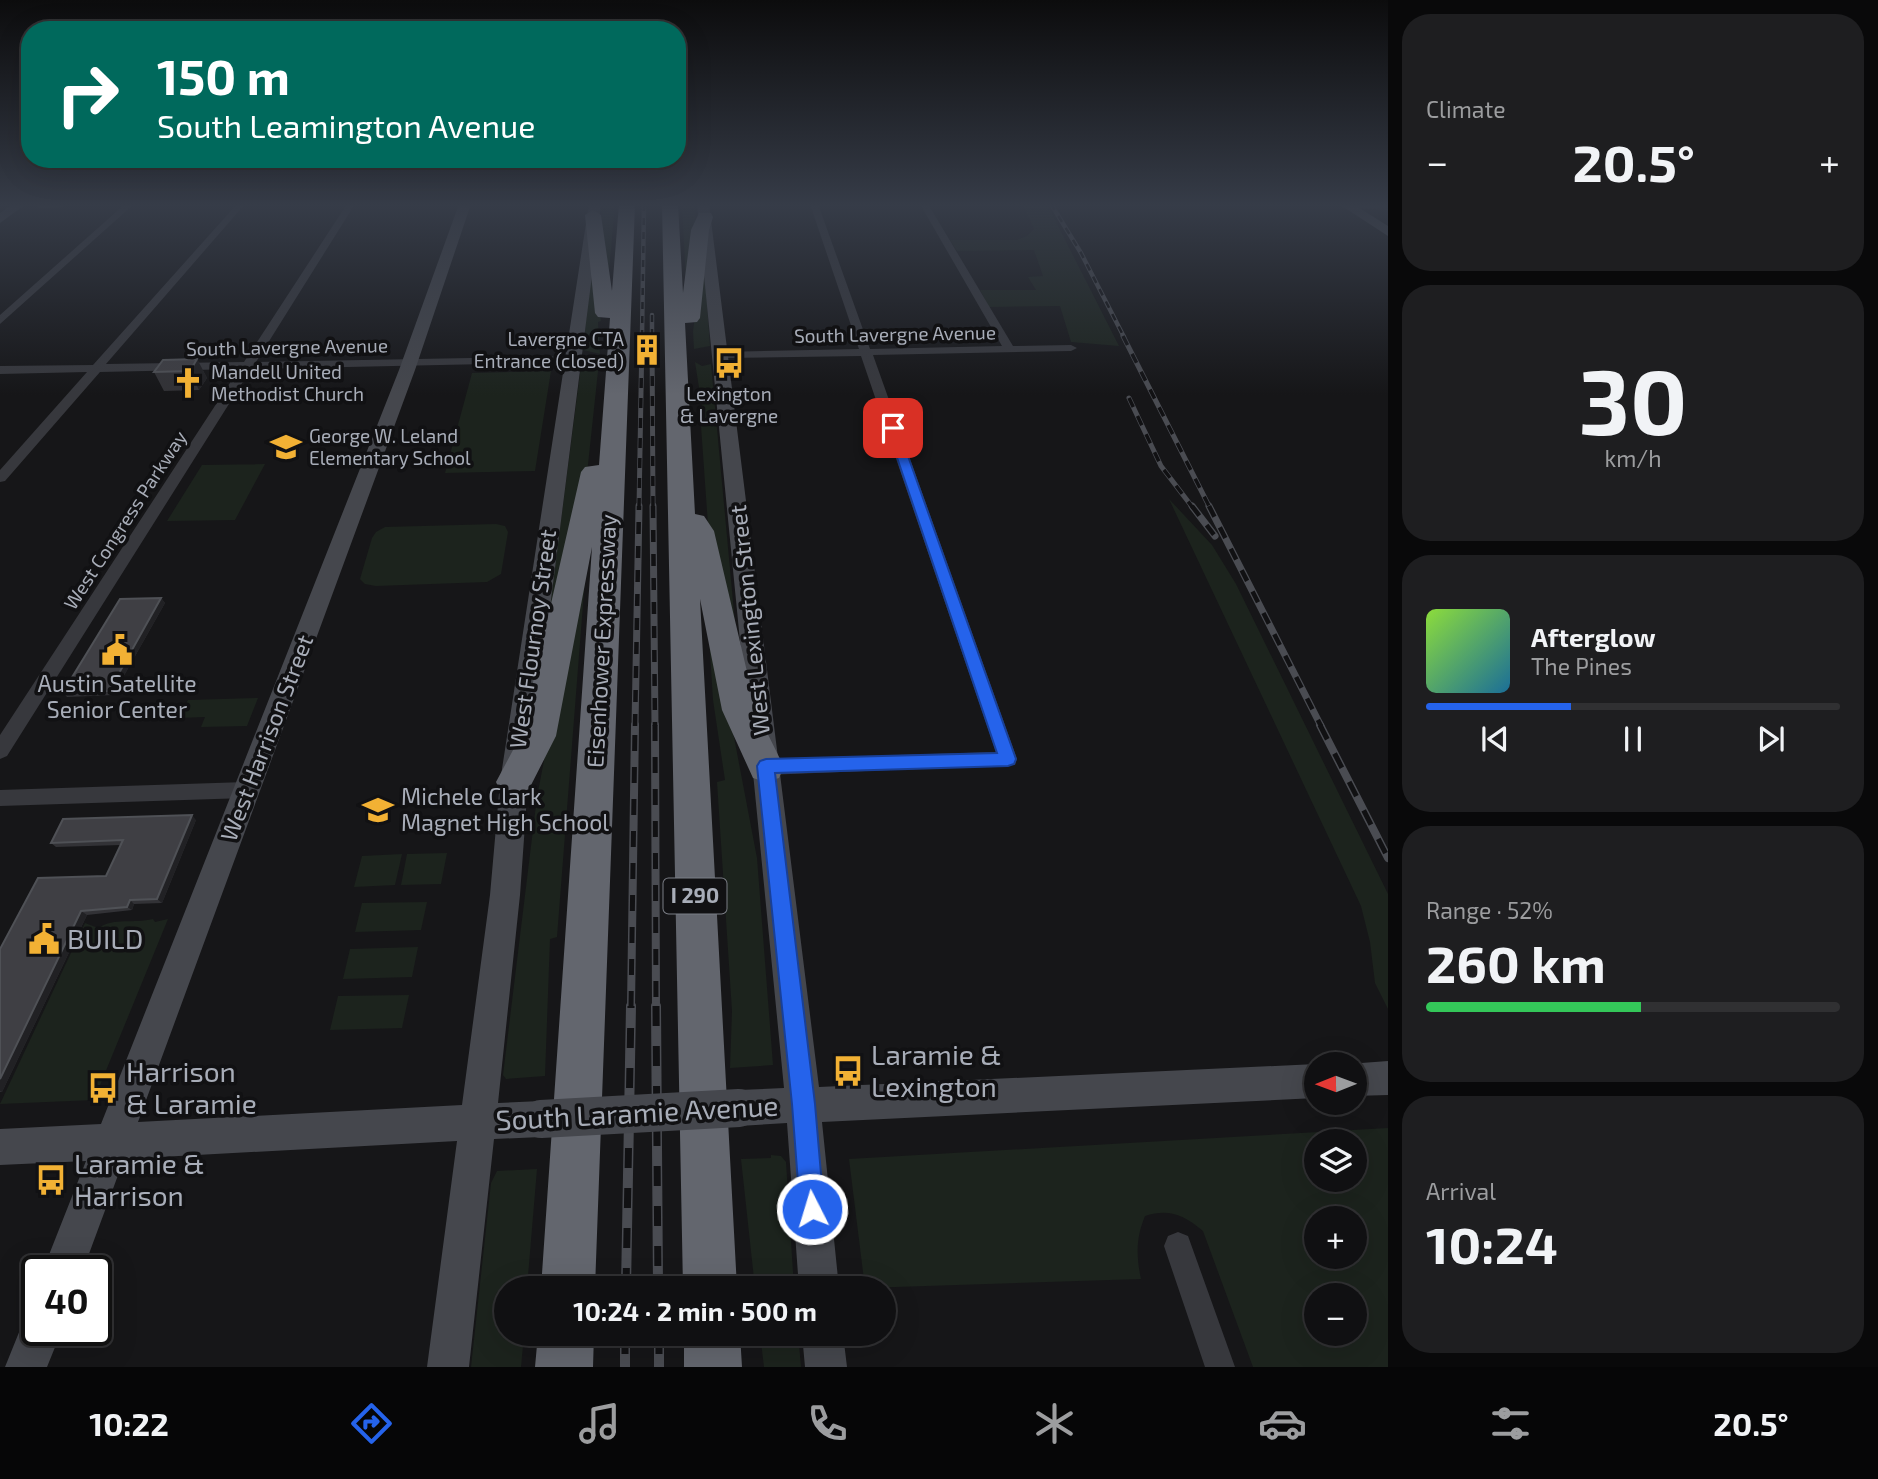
<!DOCTYPE html>
<meta charset="utf-8">
<style>
:root{--surface:#101012;--page:#1e1e20;--text:#f1f3f6;--muted:#9c9d9f;--line:#303032;--accent:#2563eb}
body{margin:0;font-family:"Exo 2",sans-serif;background:var(--page);color:var(--text);height:100vh;display:flex;flex-direction:column;font-size:26px;white-space:nowrap}
*{box-sizing:border-box;margin:0}
p{font-size:23px;color:var(--muted)}
.icon{flex:none;width:38px;height:38px;fill:none;stroke:currentColor;stroke-width:2;stroke-linecap:round;stroke-linejoin:round}
.map{position:relative;flex:1;overflow:hidden}
.details{display:flex;flex-direction:column;gap:14px;padding:14px;background:#09090a;width:490px}
.details>*{flex:none}
.guide{position:absolute;left:21px;top:21px;width:665px;height:147px;border-radius:28px;box-shadow:0 7px 28px #0002,0 0 0 2px var(--line);background:#00695c;color:#fff;overflow:hidden}
.needle{width:46px;rotate:269deg}
.fabs{position:absolute;left:1304px;top:1052px;display:grid;gap:14px}
.fabs a{display:grid;place-items:center;width:63px;height:63px;border-radius:50%;background:var(--surface);box-shadow:0 7px 28px #0002,0 0 0 2px var(--line);font-size:35px}
.speed{position:absolute;left:21px;top:1255px;display:flex;gap:14px;font-size:35px;font-weight:700;text-align:center}
.speed>*{display:grid;place-content:center;width:91px;height:91px;border-radius:50%;background:var(--surface);box-shadow:0 7px 28px #0002,0 0 0 2px var(--line);line-height:1}
.speed .limit{border:4px solid #111;border-radius:10px;background:#fff;color:#111}
.pin{position:absolute;display:grid;place-items:center;width:60px;height:60px;color:#fff;margin:-30px;border-radius:14px;box-shadow:0 4px 10px #0006}
.me{position:absolute;width:77px;margin:-38px;rotate:355deg;stroke-linejoin:round;filter:drop-shadow(0 0 5px #0008)}
.turn{display:flex;align-items:center;gap:24px;height:147px;padding:0 21px;font-size:32px}
.turn .icon{width:91px;height:91px;stroke-width:2.5}
.turn b{display:block;font-size:49px;line-height:60px}
.big{font-size:52px;font-weight:700;line-height:1.1}
.details .widget{flex:1;display:flex;flex-direction:column;justify-content:center;gap:10px;min-width:0;padding:0 24px;border-radius:28px;background:var(--page)}
.details .dial{align-items:center;gap:0}
.dial b{font-size:91px;line-height:1}
.song{display:flex;align-items:center;gap:21px}
.cover{width:84px;height:84px;border-radius:10px;background:linear-gradient(135deg,hsl(90 70% 55%),hsl(200 70% 35%))}
.played{height:7px;border-radius:4px;background:linear-gradient(90deg,var(--accent) 35%,var(--line) 35%)}
.keys{display:flex;justify-content:space-around;direction:ltr}
.heat{display:flex;justify-content:space-between;align-items:center;font-size:38px;direction:ltr}
.charge{height:10px;border-radius:5px;background:linear-gradient(90deg,#34c759 52%,var(--line) 0)}
.trip{position:absolute;left:494px;top:1276px;width:402px;height:70px;border-radius:35px;background:var(--surface);box-shadow:0 7px 28px #0002,0 0 0 2px var(--line);font-weight:700;line-height:70px;text-align:center}
.tabs{display:flex;height:112px;justify-content:space-around;align-items:center;background:#060607;color:var(--muted)}
.tabs .icon{width:49px;height:49px}
.tabs .current{color:var(--accent)}
.tabs b{font-size:32px;color:var(--text)}
main{display:flex;flex:1;min-height:0}
.map>svg:first-child{display:block}
.green{fill:#1c231d;fill-rule:evenodd}
.lines{fill:none;stroke-linecap:round;stroke-linejoin:round}
.street{fill:#37383d;fill-rule:evenodd}
.secondary{fill:#45474d;fill-rule:evenodd}
.highway{fill:#63666e;fill-rule:evenodd}
.rail-far4-casing{stroke:#4a4c52;stroke-width:4.5}
.rail-far3-casing{stroke:#4a4c52;stroke-width:5}
.rail-far2-casing{stroke:#4a4c52;stroke-width:7}
.rail-far1-casing{stroke:#4a4c52;stroke-width:8}
.rail-casing{stroke:#4a4c52;stroke-width:10}
.rail-far4{stroke:#111113;stroke-width:2.5;stroke-dasharray:7;stroke-linecap:butt}
.rail-far3{stroke:#111113;stroke-width:3.5;stroke-dasharray:10;stroke-linecap:butt}
.rail-far2{stroke:#111113;stroke-width:4.5;stroke-dasharray:12;stroke-linecap:butt}
.rail-far1{stroke:#111113;stroke-width:5;stroke-dasharray:16;stroke-linecap:butt}
.rail{stroke:#111113;stroke-width:7;stroke-dasharray:20;stroke-linecap:butt}
.secondary-bridge{stroke:#45474d;stroke-width:38}
.wall{fill:#323236}
.shaded-wall{fill:#212124}
.building{fill:#3f3f44;stroke:#4f5156;stroke-width:2}
.route{fill:#2563eb;stroke:#184099;stroke-width:2}
.labels{text-anchor:middle;stroke-width:7;stroke-linejoin:round;paint-order:stroke}
.far-street-label{font-size:19px;fill:#a8adb8;stroke:#111113}
.far-poi-label{font-size:19px;fill:#a8adb8;stroke:#111113;text-anchor:start}
.shield{fill:#111113;stroke:#7b7e86;stroke-width:2}
.shield-label{font-size:21px;font-weight:bold;fill:#a8adb8}
.street-label{font-size:23px;fill:#a8adb8;stroke:#111113}
.poi-label{font-size:23px;fill:#a8adb8;stroke:#111113}
.near-poi-label{font-size:28px;fill:#a8adb8;stroke:#111113;text-anchor:start}
.near-street-label{font-size:28px;fill:#a8adb8;stroke:#111113}
</style>
<main>
<div class="map">
<svg width="1388" height="1367" viewBox="0 0 1388 1367">
<rect width="100%" height="100%" fill="#161618"/>
<path class="green" d="M602,204H615L608,282L601,223Z
M684,204H694L696,222L686,283L682,205Z
M1023,204H1046L1050,210L1119,346L1071,342L1060,306L989,307L980,290H1036L1028,277L1043,276L1034,250L957,251L950,240H1017L1027,236L1034,229Z
M703,248L710,346L694,349L693,332Z
M593,253L601,321L598,322L600,354L583,350Z
M599,362L587,474L539,690L581,366Z
M695,362L702,366L711,364L739,666L709,539L701,426H705Z
M551,371L535,471L445,473L472,373Z
M265,464L235,520L167,521L202,465Z
M1169,499L1212,545L1236,584L1388,894V1009L1375,983L1370,942L1361,906Z
M496,524L505,526L508,532L501,574L487,582L376,586L365,584L360,579L372,538L376,532L385,527Z
M586,566L557,937L550,939L545,1076L506,1079L503,1075L537,797L557,693Z
M706,590L757,858L773,1065L730,1068L732,1011L717,782L725,780L713,700Z
M258,698L247,726L201,727L205,717L178,718L188,700Z
M447,853L441,884L401,885L407,854Z
M402,854L395,885L354,887L362,856Z
M427,902L421,930L355,932L362,903Z
M153,919L155,922L168,919L94,1100L0,1104L85,923L98,928C115,917 133,924 153,919Z
M418,947L412,977L343,979L350,949Z
M409,995L402,1028L330,1030L338,996Z
M1388,1128V1367H1253L1203,1231C1184,1215 1169,1208 1145,1216C1136,1238 1136,1255 1141,1279L865,1288L849,1159ZM1316,1141H1354V1180H1316ZM1316,1218H1354V1256H1316ZM1316,1295H1354V1334H1316Z
M771,1155L781,1156L786,1162L794,1288H755L741,1159L771,1158Z
M537,1169L527,1288H506V1334H524L521,1367H471L491,1183L497,1171Z
M760,1334H798L801,1367H764Z"/>
<g class="lines">
<path class="street" d="M125,204H134L0,324V315Z
M237,204H245L106,364L244,362L347,204H355L256,362L574,356L580,359L574,362L251,369L7,756L0,759V735L239,369L100,372L5,481L0,482V470L87,372L0,374V366L93,365Z
M810,204H818L870,349L1002,346L920,204H928L1013,346L1071,345L1077,348L1071,351L873,355L1017,759L1015,765L766,775L759,773L756,767L759,761L766,759L996,752L861,356L720,358L714,355L720,352L859,349Z
M1345,204H1388V210L1348,208Z
M246,782L253,784L256,790L253,796L246,798L0,806V790Z
M1178,1232L1188,1236L1235,1367H1205L1164,1246L1168,1236Z"/>
<path class="secondary" d="M13,204H26L0,223V213Z
M459,204H471L415,370L138,1122L462,1105L490,895L500,782L589,204H601L528,782L520,895L498,1103L541,1101L554,1106L559,1119L554,1132L541,1137L494,1139L469,1367H427L457,1141L124,1159L83,1270H43L86,1161L0,1165V1129L101,1124L399,370Z
M697,204H709L819,1087L1316,1064H1317L1316,1098L822,1122L839,1288H799L787,1123L739,1126L726,1121L721,1108L726,1095L739,1090L784,1088Z
M1339,204H1353L1388,226V236Z
M1388,1061V1095L1354,1096V1064H1348Z
M37,1311V1330H62L47,1367H5L26,1315Z
M802,1334H843L847,1367H805Z"/>
<path class="highway" d="M619,204H635L595,1288H541L592,547L556,736L527,793L514,798L501,793L496,782L521,735L581,472L585,467L599,465L610,318L598,317L595,313L585,215L593,210L601,215L612,291Z
M662,204H678L683,293L691,230L699,213H711L713,217L709,230L700,318L697,322L685,323L695,514L704,516L714,531L756,710L784,767L779,778L766,782L753,778L722,710L700,599L737,1288H683Z
M538,1334H594L593,1367H535Z
M684,1334H740L742,1367H684Z"/>
<defs>
<path id="rail-far4" d="M1051,204L1081,253L1124,337
M652,315V337
M642,337L644,204"/>
<path id="rail-far3" d="M652,336L653,508
M1123,336L1210,508
M1129,398L1161,466L1193,508
M639,508L642,336"/>
<path id="rail-far2" d="M653,506L655,726
M1192,506L1215,536
M1209,506L1321,726
M635,726L639,506"/>
<path id="rail-far1" d="M655,725L656,1007
M1320,725L1388,858
M631,1007L635,725"/>
<path id="rail" d="M656,1006L658,1288
M626,1288L631,1006
M625,1334V1367
M659,1334V1367"/>
</defs>
<use href="#rail-far4" class="rail-far4-casing"/>
<use href="#rail-far3" class="rail-far3-casing"/>
<use href="#rail-far2" class="rail-far2-casing"/>
<use href="#rail-far1" class="rail-far1-casing"/>
<use href="#rail" class="rail-casing"/>
<use href="#rail-far4" class="rail-far4"/>
<use href="#rail-far3" class="rail-far3"/>
<use href="#rail-far2" class="rail-far2"/>
<use href="#rail-far1" class="rail-far1"/>
<use href="#rail" class="rail"/>
<path class="secondary-bridge" d="M541,1119L739,1108"/>
</g>
<path class="wall" d="M36,204H67L63,207L39,208Z
M197,359L207,378L199,390L164,391L154,372Z
M161,598L165,603L113,695L67,697L63,692Z
M196,820L162,903L134,904L132,910L87,915L2,1092H0V949L106,876L121,845L56,847L51,843Z"/>
<path class="shaded-wall" d="M197,359L207,378L199,390L190,371Z
M161,598L165,603L113,695L109,691Z
M192,815L196,820L162,903L157,899Z
M130,900L134,904L132,910L127,907Z
M81,911L87,915L2,1092L0,1091V1079Z"/>
<path class="building" d="M197,359L190,371L154,372L163,360Z
M161,598L109,691L63,692L120,599Z
M192,815L157,899L130,900L127,907L81,911L0,1079V949L38,878L106,876L123,840L51,843L63,819Z"/>
<linearGradient id="sky" x2="0" y2="1"><stop stop-color="#0c0c0d"/><stop offset="0.52" stop-color="#363c48"/><stop offset="1" stop-color="#363c48" stop-opacity="0"/></linearGradient>
<rect width="1388" height="395" fill="url(#sky)"/>
<path class="route" d="M893,424L898,428L1016,759L1014,764L1008,766L775,773L815,1104L824,1209L821,1218L812,1221L803,1218L800,1209L792,1104L757,766L760,761L766,759L997,753L887,428Z"/>
<defs>
<symbol id="building-bare" viewBox="-9 -9 18 18"><path d="M-4-6H4V6H1V3H-1V6H-4ZM-2.5-4.3h1.7v1.8h-1.7ZM.8-4.3h1.7v1.8H.8ZM-2.5-1h1.7V.8h-1.7ZM.8-1h1.7V.8H.8Z" fill="#f2b134" stroke="#111113" stroke-width="2.5" paint-order="stroke"/></symbol>
<symbol id="bus-bare" viewBox="-9 -9 18 18"><path d="M-5-6H5V4H4V6H2V4H-2V6H-4V4H-5ZM-3.5-4V0h7V-4ZM-3.5 1.2v1.5H-2V1.2ZM2 1.2v1.5H3.5V1.2Z" fill="#f2b134" stroke="#111113" stroke-width="2.5" paint-order="stroke"/></symbol>
<symbol id="church-bare" viewBox="-9 -9 18 18"><path d="M-1.2-6h2.4v3.5h3.3v2.4h-3.3V6h-2.4V-.1h-3.3v-2.4h3.3Z" fill="#f2b134" stroke="#111113" stroke-width="2.5" paint-order="stroke"/></symbol>
<symbol id="school-bare" viewBox="-9 -9 18 18"><path d="M0-5L7-2L0 1L-7-2ZM-4 1L0 2.5L4 1V4Q0 6-4 4Z" fill="#f2b134" stroke="#111113" stroke-width="2.5" paint-order="stroke"/></symbol>
<symbol id="civic-bare" viewBox="-9 -9 18 18"><path d="M-.6-6.5H3V-4.5H.6V-3L4-1V1h2V6H-6V1h2V-1L-.6-3ZM-1.2 2.5V6h2.4V2.5Z" fill="#f2b134" stroke="#111113" stroke-width="2.5" paint-order="stroke"/></symbol>
</defs>
<g fill-rule="evenodd">
<use href="#building-bare" x="625" y="328" width="44" height="44"/>
<use href="#bus-bare" x="707" y="341" width="44" height="44"/>
<use href="#church-bare" x="166" y="361" width="44" height="44"/>
<use href="#school-bare" x="264" y="425" width="44" height="44"/>
<use href="#civic-bare" x="95" y="628" width="44" height="44"/>
<use href="#school-bare" x="356" y="788" width="44" height="44"/>
<use href="#civic-bare" x="22" y="917" width="44" height="44"/>
<use href="#bus-bare" x="826" y="1049" width="44" height="44"/>
<use href="#bus-bare" x="81" y="1066" width="44" height="44"/>
<use href="#bus-bare" x="29" y="1158" width="44" height="44"/>
</g>
<g class="labels">
<g class="far-street-label">
<text transform="translate(895 334) rotate(-1)" y="7">South Lavergne Avenue</text>
<text transform="translate(287 347) rotate(-1)" y="7">South Lavergne Avenue</text>
<text transform="translate(125 520) rotate(-57)" y="7">West Congress Parkway</text>
</g>
<g class="far-poi-label">
<text x="624" y="346" text-anchor="end">Lavergne CTA<tspan x="624" dy="22">Entrance (closed)</tspan></text>
<text x="211" y="379">Mandell United<tspan x="211" dy="22">Methodist Church</tspan></text>
<text x="729" y="401" text-anchor="middle">Lexington<tspan x="729" dy="22">&amp; Lavergne</tspan></text>
<text x="309" y="443">George W. Leland<tspan x="309" dy="22">Elementary School</tspan></text>
</g>
<rect class="shield" x="663.5" y="878.5" width="63" height="35" rx="5"/>
<g class="shield-label">
<text x="695" y="903">I 290</text>
</g>
<g class="street-label">
<text transform="translate(750 620) rotate(-96)" y="8">West Lexington Street</text>
<text transform="translate(533 639) rotate(-82)" y="8">West Flournoy Street</text>
<text transform="translate(602 641) rotate(-87)" y="8">Eisenhower Expressway</text>
<text transform="translate(267 738) rotate(-69)" y="8">West Harrison Street</text>
</g>
<g class="poi-label">
<text x="117" y="692">Austin Satellite<tspan x="117" dy="26">Senior Center</tspan></text>
<text x="401" y="805" text-anchor="start">Michele Clark<tspan x="401" dy="26">Magnet High School</tspan></text>
</g>
<g class="near-poi-label">
<text x="67" y="949">BUILD</text>
<text x="871" y="1065">Laramie &amp;<tspan x="871" dy="32">Lexington</tspan></text>
<text x="126" y="1082">Harrison<tspan x="126" dy="32">&amp; Laramie</tspan></text>
<text x="74" y="1174">Laramie &amp;<tspan x="74" dy="32">Harrison</tspan></text>
</g>
<g class="near-street-label">
<text transform="translate(637 1113) rotate(-3)" y="10">South Laramie Avenue</text>
</g>
</g>
</svg>
<div class="fabs">
<a><svg class="needle" viewBox="-14 -14 28 28"><path d="M0-13l5 13h-10z" fill="#e53935"/><path d="M0 13l5-13h-10z" fill="#9c9d9f"/></svg></a>
<a><svg class="icon" aria-label="layers" viewBox="0 0 24 24"><path d="M12 4l9 5-9 5-9-5zM3 14l9 5 9-5"/></svg></a>
<a>+</a>
<a>−</a>
</div>
<div class="speed"><div class="limit">40</div></div>
<div class="pin" style="left:893px;top:428px;background:#d93025"><svg class="icon" aria-label="arrive" viewBox="0 0 24 24"><path d="M6 21V4h12l-3 4 3 4H6"/></svg></div>
<svg class="me" style="left:812px;top:1209px" viewBox="-20 -20 40 40"><circle r="17" fill="#2563eb" stroke="#fff" stroke-width="3"/><path d="M0-11L8 9 0 5-8 9z" fill="#fff"/></svg>
<div class="trip">10:24 · 2 min · 500 m</div>
<div class="guide">
<div class="turn"><svg class="icon" aria-label="right" viewBox="0 0 24 24"><path d="M7 20v-9h11M14 6l5 5-5 5"/></svg><div><b>150 m</b>South Leamington Avenue</div></div>
</div>
</div>
<section class="details">
<div class="widget"><p>Climate</p>
<div class="heat"><a>−</a><b class="big">20.5°</b><a>+</a></div>
</div>
<div class="widget dial"><b>30</b><p>km/h</p></div>
<div class="widget">
<div class="song"><i class="cover"></i><div><b>Afterglow</b><p>The Pines</p></div></div>
<div class="played"></div>
<div class="keys"><svg class="icon" aria-label="previous" viewBox="0 0 24 24"><path d="M18 5L8 12l10 7zM5 5v14"/></svg><svg class="icon" aria-label="pause" viewBox="0 0 24 24"><path d="M8 5v14M16 5v14"/></svg><svg class="icon" aria-label="next" viewBox="0 0 24 24"><path d="M6 5l10 7-10 7zM19 5v14"/></svg></div>
</div>
<div class="widget"><p>Range · 52%</p><b class="big">260 km</b><div class="charge"></div></div>
<div class="widget"><p>Arrival</p><b class="big">10:24</b></div>
</section>
</main>
<nav class="tabs">
<b>10:22</b>
<svg class="icon current" aria-label="directions" viewBox="0 0 24 24"><path d="M12 3l9 9-9 9-9-9zM9 14v-3h6M13 9l2 2-2 2"/></svg>
<svg class="icon" aria-label="music" viewBox="0 0 24 24"><path d="M9 18V5l10-2v13"/><circle cx="6" cy="18" r="3"/><circle cx="16" cy="16" r="3"/></svg>
<svg class="icon" aria-label="phone" viewBox="0 0 24 24"><path d="M5 4h4l2 5-3 2q2 4 5 5l2-3 5 2v4C11 20 4 13 5 4z"/></svg>
<svg class="icon" aria-label="climate" viewBox="0 0 24 24"><path d="M12 3v18M4 7l16 10M4 17L20 7"/></svg>
<svg class="icon" aria-label="car" viewBox="0 0 24 24"><path d="M5 17H2v-5l4-1 3-4h7l3 4 3 1v5h-3M9 17h6M6 11h13"/><circle cx="7" cy="17" r="2"/><circle cx="17" cy="17" r="2"/></svg>
<svg class="icon" aria-label="filters" viewBox="0 0 24 24"><path d="M4 7h16M4 17h16"/><circle cx="9" cy="7" r="2"/><circle cx="15" cy="17" r="2"/></svg>
<b>20.5°</b>
</nav>
